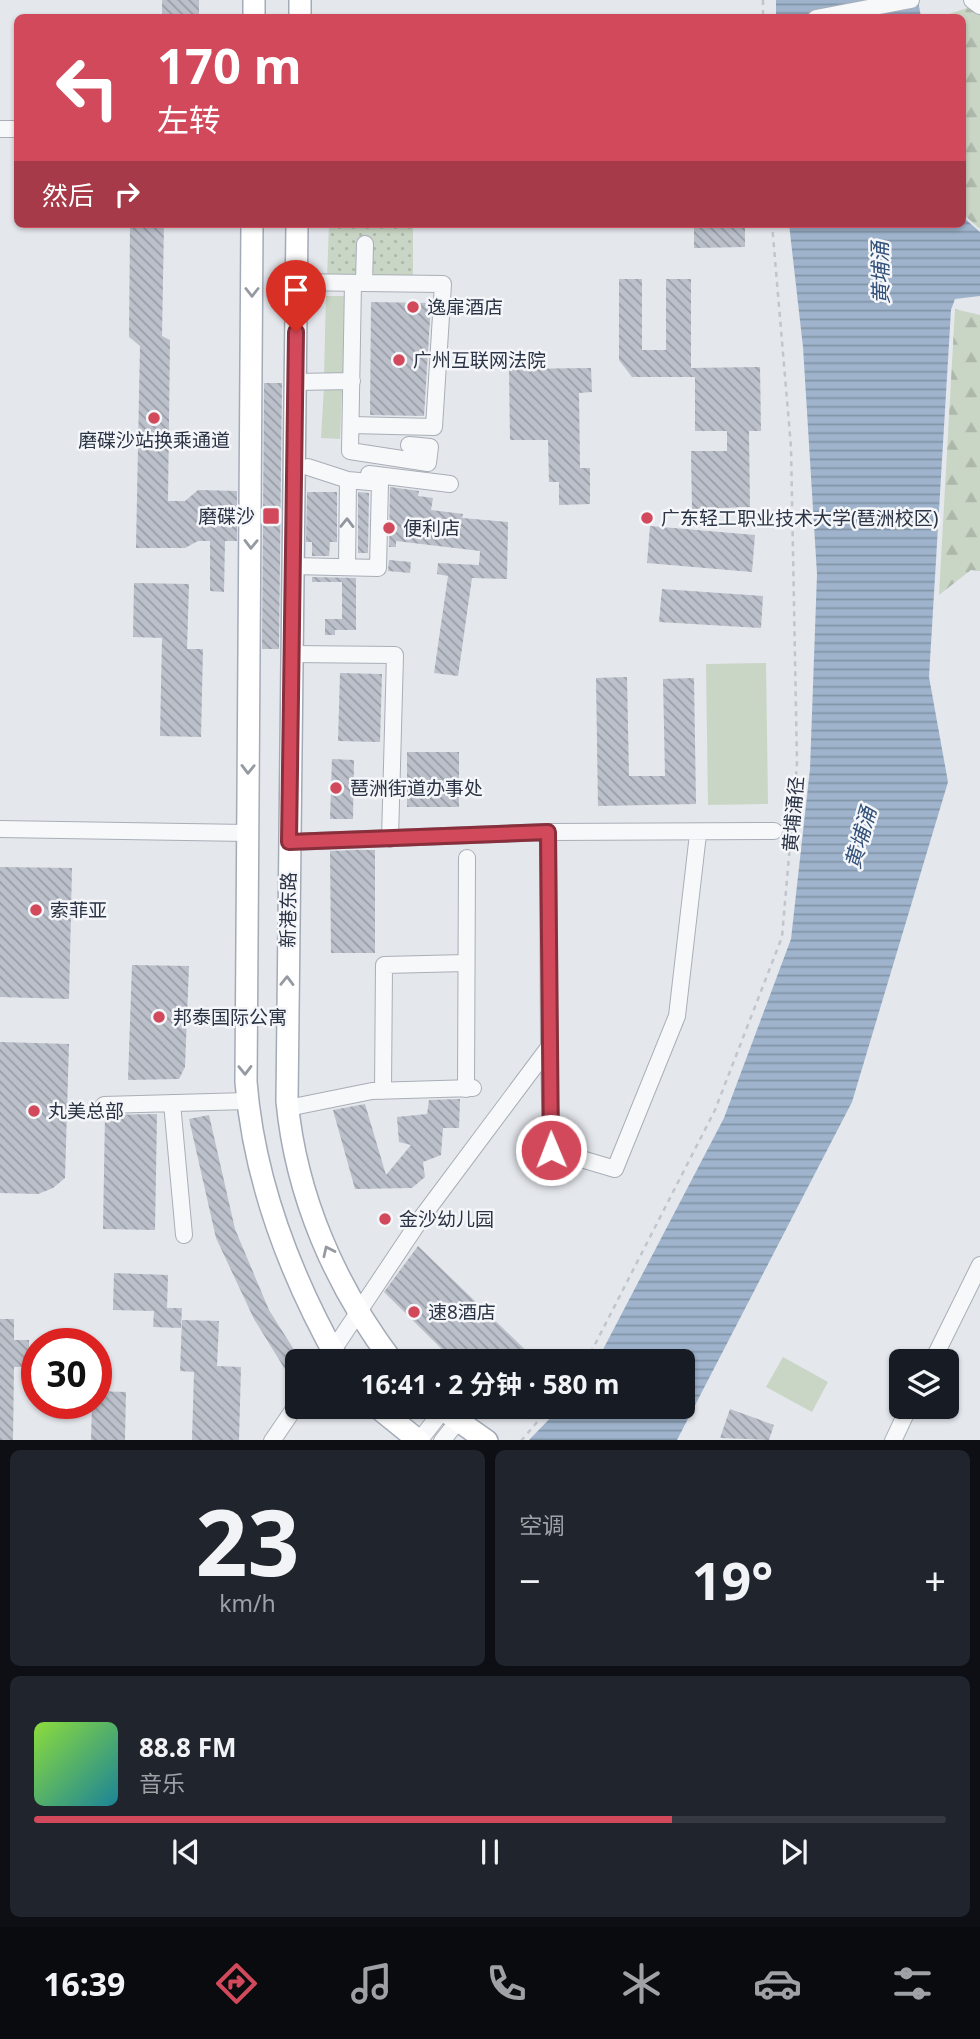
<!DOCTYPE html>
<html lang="zh">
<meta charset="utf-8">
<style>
:root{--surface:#171b24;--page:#20242c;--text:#f1f3f6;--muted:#9ea1a6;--line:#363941;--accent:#d1495b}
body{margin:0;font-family:"Noto Sans","Noto Sans SC",sans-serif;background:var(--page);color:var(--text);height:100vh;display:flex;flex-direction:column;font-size:26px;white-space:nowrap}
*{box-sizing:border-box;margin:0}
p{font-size:23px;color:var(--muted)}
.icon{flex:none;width:38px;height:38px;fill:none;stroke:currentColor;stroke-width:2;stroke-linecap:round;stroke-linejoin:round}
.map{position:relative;height:1440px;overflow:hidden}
.side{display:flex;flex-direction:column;gap:10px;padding:10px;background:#0d0f14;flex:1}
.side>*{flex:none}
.guide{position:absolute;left:14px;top:14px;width:952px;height:214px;border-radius:10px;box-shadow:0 2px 5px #0004;background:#d1495b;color:#fff;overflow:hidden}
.controls{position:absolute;left:889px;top:1349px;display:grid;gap:14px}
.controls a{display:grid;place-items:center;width:70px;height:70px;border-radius:10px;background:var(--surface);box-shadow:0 2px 5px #0004;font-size:35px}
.speed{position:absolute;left:21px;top:1328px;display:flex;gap:14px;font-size:35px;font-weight:700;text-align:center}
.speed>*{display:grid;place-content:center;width:91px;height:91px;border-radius:50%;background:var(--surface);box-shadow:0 2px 5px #0004;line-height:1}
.speed .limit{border:10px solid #d22;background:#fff;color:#111}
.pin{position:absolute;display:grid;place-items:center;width:60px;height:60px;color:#fff;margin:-72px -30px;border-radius:50% 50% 50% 0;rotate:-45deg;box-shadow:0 0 7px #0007}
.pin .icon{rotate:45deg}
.me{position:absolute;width:77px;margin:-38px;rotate:359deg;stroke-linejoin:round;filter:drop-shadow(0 0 5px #0008)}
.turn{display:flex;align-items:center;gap:24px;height:147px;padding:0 28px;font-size:32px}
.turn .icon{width:91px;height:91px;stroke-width:2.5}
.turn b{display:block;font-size:49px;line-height:60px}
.then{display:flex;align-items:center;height:66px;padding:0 28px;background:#0003;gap:14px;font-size:26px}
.big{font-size:52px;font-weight:700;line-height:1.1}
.side .card{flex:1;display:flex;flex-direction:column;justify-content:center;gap:10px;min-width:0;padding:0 24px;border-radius:10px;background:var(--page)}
.side .dial{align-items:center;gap:0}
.dial b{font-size:91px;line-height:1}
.song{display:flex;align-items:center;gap:21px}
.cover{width:84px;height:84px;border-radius:10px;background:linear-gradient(135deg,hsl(90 70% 55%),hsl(190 70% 35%))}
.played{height:7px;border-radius:4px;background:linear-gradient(90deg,var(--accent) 70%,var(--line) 70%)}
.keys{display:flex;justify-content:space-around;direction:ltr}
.heat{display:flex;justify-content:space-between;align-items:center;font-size:38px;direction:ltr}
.side .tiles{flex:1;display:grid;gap:10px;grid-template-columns:1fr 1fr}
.card:last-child{grid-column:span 2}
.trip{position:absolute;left:285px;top:1349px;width:410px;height:70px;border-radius:10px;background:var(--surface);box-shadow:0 2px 5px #0004;font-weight:700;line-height:70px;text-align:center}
.menu{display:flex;height:112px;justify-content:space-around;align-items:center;background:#090b0e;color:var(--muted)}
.menu .icon{width:49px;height:49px}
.menu .selected{color:var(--accent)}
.menu b{font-size:32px;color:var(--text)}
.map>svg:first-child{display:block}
.green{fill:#c9d6c5}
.forest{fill:url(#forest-firs)}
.park{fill:url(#park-dots)}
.water{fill:url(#water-rules)}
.building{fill:url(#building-back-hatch)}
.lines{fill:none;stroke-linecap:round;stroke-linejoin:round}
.minor-casing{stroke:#a9aeb7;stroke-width:18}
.major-casing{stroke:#a3abb8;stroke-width:24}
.path{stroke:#c2c5cb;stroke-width:2.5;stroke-dasharray:5 5;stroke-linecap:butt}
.minor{stroke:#f7f8fa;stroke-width:16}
.major{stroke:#fff;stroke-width:21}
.oneway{stroke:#959aa2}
.oneway2{stroke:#9196a0}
.route-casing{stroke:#882f3b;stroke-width:18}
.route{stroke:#d1495b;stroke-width:12}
.poi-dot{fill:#d1495b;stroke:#f4f6f9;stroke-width:2.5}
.labels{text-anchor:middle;stroke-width:5;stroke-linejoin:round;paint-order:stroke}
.poi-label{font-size:19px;fill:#2b3445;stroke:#f4f6f9;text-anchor:start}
.street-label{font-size:19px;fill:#2b3445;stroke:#f4f6f9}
.water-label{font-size:21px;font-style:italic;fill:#34527a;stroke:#f4f6f9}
</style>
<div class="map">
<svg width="980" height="1441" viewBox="0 0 980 1441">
<defs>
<pattern id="forest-firs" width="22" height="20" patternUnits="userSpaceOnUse" patternTransform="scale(1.75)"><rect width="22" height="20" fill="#c9d6c5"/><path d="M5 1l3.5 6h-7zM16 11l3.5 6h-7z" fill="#adb8ab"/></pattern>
<pattern id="park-dots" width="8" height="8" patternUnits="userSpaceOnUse" patternTransform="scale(1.75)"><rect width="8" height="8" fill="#c9d6c5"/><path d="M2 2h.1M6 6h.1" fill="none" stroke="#adb8ab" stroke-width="1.8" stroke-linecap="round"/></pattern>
<pattern id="water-rules" width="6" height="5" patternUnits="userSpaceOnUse" patternTransform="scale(1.75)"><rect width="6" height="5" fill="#9fb4cc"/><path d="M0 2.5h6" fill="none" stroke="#8293a7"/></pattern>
<pattern id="building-back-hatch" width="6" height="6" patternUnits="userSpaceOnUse" patternTransform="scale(1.75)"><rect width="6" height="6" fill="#bbc0ca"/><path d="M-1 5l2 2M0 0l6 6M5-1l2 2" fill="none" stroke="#989da6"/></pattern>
</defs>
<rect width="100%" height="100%" fill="#e4e7ec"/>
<path class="green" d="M326,296H344L343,376L324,375Z
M324,387L342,388L340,439L321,438Z
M766,663L768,804L708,805L706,664Z
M783,1357L828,1382L812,1412L766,1387Z"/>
<path class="forest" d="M967,8L980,13V229L963,214L962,18H937Z
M955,309L980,315V571L971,570L939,595Z"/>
<path class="park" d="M329,224H413V281L327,280Z"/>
<path class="water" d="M776,0H918L921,17H776Z
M963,217L980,232V296L955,299L951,310L929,677L948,782L852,1102L677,1440H529L561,1407H682V1362L597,1361L724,1118L791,939L810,769L817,574L803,347L789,224H962Z"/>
<path class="building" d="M162,0H199V18H162Z
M130,224H164L162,336L170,340L168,501H185L198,490L237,491V541H225L224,592L210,591V541H198L185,548H136L140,346L129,337Z
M694,224H745V247L694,248Z
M619,279H642V350H666V279H691V368L760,367L761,431H749L750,507L692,509L691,451H727V431H695V377H632L619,360Z
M371,302L431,303L424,416L370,415Z
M591,368L592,392L579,393L580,468H590V504L559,505V482H549L548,440H510L509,369Z
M264,383H282L279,649H262Z
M390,487L419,491L418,496L433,498L431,510L463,514L462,518L508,522L507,579L472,578L458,676L434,673L448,576L437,574L438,563L479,565L480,551L396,541V547H389Z
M307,492H337V542H330L329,556H312V542H306Z
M358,492L369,493L368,553H358Z
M650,526L755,535L752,572L647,563Z
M389,560L411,562L410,573L388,571Z
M312,577L356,578V630H335V635H325V619H342V582H312Z
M134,583L189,584L187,649H203L201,737L160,736L162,638L133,637Z
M662,589L763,596L761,628L659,622Z
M340,673L382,674L380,742L338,741Z
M627,677L629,776H665L663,679L694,678L696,804L598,806L596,678Z
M407,752H459V807H407Z
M332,759L354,760L353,819H330Z
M357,850H375V953H331L330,851Z
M0,867L72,868L69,999L0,997Z
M132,965L189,966L185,1067L179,1079L128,1080Z
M0,1042L69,1044L65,1178L53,1188L38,1194L0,1193Z
M460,1099L459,1128H443L441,1155L423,1162L425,1177L412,1188L355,1189L333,1110L365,1104L386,1175L411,1145L399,1142L397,1117L427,1114L429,1100Z
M157,1114L155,1230L103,1229L105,1115Z
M209,1115L235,1229L269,1310L298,1356V1372L291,1379L254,1319L216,1238L189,1119Z
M418,1246L538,1362H455L384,1292Z
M114,1273L168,1275L167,1308H182L181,1328L153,1327L154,1311L113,1310Z
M0,1319H14V1340H29V1367H14L13,1440H0Z
M182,1320L219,1321L217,1366L241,1367L239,1440H192L194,1372L180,1371Z
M96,1391L126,1392L125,1440H91L92,1404H96Z
M730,1409L774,1425L769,1440L720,1438Z"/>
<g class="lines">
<defs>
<path id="minor" d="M972,0L980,6
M816,18L911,0
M0,129H18
M296,282L364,283L365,244
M353,283L350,451L428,463L430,447L409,445
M295,382L352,381
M351,425L434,427L443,284L364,283
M369,474L450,484
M293,566L378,568L380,483L348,480L308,467
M347,567L348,480
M291,654L395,655L390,839
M0,829L247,833
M289,842L548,832L774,831
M549,1047L551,1150L615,1169L677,1016L698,834
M466,1089L467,858
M383,1091L384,965L466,963
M172,1103L184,1235
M104,1105L247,1101
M288,1108L372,1091L473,1088
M325,1362L422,1217L549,1047L548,832
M932,1362L980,1265
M272,1441L298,1403
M419,1441L443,1410
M442,1441L458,1421
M893,1441L909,1407"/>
<path id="major" d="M254,18V0
M300,18V0
M252,224L246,1082C254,1181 290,1275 339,1362
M297,224L287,1101C296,1196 335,1286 393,1362
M377,1407L419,1441
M439,1407L487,1441"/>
</defs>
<use href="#minor" class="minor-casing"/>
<use href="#major" class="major-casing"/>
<path class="path" d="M763,0V18
M586,1362L715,1110L782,937L797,763L791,447L772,224
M521,1441L550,1407"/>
<use href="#minor" class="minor"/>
<use href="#major" class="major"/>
</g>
<defs><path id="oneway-chevron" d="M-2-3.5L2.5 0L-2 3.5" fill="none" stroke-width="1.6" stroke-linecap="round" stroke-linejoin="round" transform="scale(1.75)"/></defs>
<g class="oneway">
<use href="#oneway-chevron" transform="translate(252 292) rotate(90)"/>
<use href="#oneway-chevron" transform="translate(251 544) rotate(91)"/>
<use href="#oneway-chevron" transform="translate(248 769) rotate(91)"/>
<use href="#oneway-chevron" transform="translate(287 981) rotate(-89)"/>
<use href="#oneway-chevron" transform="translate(245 1070) rotate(89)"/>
<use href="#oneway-chevron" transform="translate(328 1251) rotate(-115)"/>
</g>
<use class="oneway2" href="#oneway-chevron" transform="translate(347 523) rotate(-89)"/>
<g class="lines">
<defs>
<path id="route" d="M296,332L289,842L548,832L551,1150"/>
</defs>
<use href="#route" class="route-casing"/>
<use href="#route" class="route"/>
</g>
<g class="poi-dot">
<circle cx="413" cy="307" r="7"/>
<circle cx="399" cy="360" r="7"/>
<circle cx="154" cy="418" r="7"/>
<rect x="262" y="507" width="18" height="18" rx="3.5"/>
<circle cx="647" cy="518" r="7"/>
<circle cx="389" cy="528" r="7"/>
<circle cx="336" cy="788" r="7"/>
<circle cx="36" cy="910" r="7"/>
<circle cx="159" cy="1017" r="7"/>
<circle cx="34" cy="1111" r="7"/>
<circle cx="385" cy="1219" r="7"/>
<circle cx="414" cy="1312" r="7"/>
</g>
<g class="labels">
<g class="poi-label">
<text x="427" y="314">逸扉酒店</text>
<text x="413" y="367">广州互联网法院</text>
<text x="154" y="447" text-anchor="middle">磨碟沙站换乘通道</text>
<text x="255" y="523" text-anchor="end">磨碟沙</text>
<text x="661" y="525">广东轻工职业技术大学(琶洲校区)</text>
<text x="403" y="535">便利店</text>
<text x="350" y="795">琶洲街道办事处</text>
<text x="50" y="917">索菲亚</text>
<text x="173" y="1024">邦泰国际公寓</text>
<text x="48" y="1118">丸美总部</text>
<text x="399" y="1226">金沙幼儿园</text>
<text x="428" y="1319">速8酒店</text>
</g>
<g class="street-label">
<text transform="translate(793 814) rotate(-85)" y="7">黄埔涌径</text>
<text transform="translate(288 910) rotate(-89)" y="7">新港东路</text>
</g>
<g class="water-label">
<text transform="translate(881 273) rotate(-91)" y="7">黄埔涌</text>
<text transform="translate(861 838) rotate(-74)" y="7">黄埔涌</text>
</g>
</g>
</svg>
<div class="controls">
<a><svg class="icon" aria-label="layers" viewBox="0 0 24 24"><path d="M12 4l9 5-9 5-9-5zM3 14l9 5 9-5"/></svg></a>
</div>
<div class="speed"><div class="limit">30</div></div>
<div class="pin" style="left:296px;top:332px;background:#d93025"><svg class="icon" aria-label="arrive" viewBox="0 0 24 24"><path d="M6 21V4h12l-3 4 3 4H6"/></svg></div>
<svg class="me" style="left:551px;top:1150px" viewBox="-20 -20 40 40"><circle r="17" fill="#d1495b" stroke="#fff" stroke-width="3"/><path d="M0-11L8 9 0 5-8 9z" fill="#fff"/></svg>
<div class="trip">16:41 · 2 分钟 · 580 m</div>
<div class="guide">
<div class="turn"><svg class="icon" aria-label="left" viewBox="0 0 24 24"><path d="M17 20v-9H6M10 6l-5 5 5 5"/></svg><div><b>170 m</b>左转</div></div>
<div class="then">然后<svg class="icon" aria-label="right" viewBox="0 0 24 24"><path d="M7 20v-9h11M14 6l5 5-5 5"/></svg></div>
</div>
</div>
<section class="side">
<div class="tiles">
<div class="card dial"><b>23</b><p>km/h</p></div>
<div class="card"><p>空调</p>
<div class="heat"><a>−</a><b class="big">19°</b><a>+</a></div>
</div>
<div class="card">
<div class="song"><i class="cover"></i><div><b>88.8 FM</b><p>音乐</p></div></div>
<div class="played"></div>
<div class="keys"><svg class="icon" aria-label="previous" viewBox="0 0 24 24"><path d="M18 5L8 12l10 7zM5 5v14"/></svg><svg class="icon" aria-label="pause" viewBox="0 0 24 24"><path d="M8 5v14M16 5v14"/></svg><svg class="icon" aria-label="next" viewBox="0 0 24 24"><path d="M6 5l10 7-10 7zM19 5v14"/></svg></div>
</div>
</div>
</section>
<nav class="menu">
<b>16:39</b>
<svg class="icon selected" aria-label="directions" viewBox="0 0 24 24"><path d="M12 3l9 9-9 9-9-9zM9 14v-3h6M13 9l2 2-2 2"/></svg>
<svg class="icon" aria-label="music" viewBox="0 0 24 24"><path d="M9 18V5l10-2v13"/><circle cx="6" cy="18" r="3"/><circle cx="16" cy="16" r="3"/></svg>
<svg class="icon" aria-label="phone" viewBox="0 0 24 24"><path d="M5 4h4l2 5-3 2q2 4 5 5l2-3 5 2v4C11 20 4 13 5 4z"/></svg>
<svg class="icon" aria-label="climate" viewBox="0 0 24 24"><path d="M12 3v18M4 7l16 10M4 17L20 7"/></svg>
<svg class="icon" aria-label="car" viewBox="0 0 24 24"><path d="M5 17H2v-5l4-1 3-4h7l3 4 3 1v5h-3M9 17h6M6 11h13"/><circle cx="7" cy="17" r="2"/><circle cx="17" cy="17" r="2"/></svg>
<svg class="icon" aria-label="filters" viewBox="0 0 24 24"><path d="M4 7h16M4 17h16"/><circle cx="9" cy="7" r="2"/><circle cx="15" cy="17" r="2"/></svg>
</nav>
